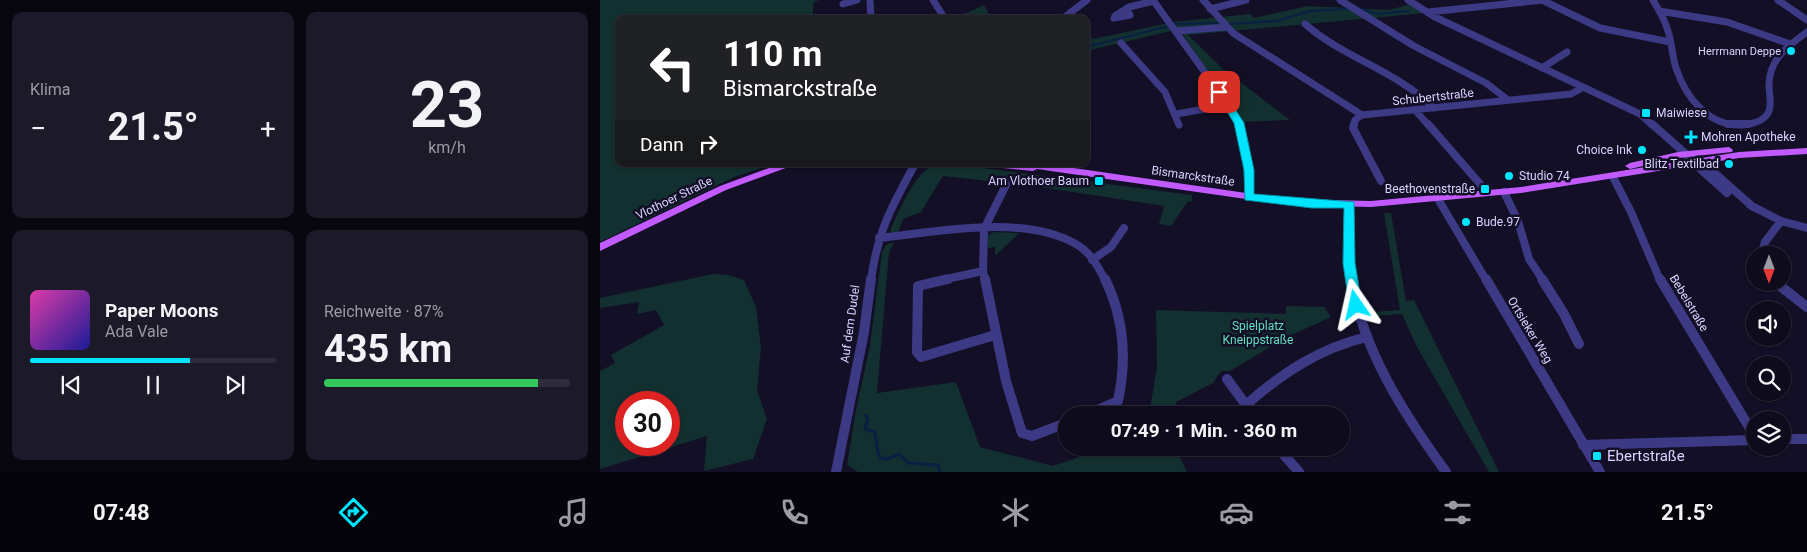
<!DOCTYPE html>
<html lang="de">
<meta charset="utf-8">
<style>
:root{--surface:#0e0b1c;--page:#1c1929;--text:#f1f3f6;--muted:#9b9ba3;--line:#2e2b3b;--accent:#00e5ff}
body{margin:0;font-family:Roboto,sans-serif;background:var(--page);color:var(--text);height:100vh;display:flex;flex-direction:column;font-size:19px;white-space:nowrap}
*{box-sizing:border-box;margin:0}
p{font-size:16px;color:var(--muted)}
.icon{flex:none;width:28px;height:28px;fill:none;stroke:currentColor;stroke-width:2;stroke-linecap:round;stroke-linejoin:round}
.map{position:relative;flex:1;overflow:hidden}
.panel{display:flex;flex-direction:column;gap:12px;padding:12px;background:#08060f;width:600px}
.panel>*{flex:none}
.top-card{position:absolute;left:15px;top:15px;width:475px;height:152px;border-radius:10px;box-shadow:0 1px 4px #0004,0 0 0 1px var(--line);background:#202124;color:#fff;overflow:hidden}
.needle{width:32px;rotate:180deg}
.tools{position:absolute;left:1146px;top:246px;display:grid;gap:10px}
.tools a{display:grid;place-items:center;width:45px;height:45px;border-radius:50%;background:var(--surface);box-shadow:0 1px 4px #0004,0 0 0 1px var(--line);font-size:25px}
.speed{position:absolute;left:15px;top:391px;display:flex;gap:10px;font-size:25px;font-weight:700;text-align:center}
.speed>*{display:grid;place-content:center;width:65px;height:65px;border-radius:50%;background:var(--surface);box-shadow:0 1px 4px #0004,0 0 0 1px var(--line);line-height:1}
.speed .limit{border:8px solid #d22;background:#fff;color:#111}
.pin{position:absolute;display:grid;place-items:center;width:42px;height:42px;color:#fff;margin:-21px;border-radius:10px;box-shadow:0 2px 8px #0006}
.me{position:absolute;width:55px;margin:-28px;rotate:349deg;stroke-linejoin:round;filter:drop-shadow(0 0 4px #0008)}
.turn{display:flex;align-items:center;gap:18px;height:105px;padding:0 25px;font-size:22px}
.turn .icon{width:65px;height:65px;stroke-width:2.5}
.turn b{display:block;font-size:35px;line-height:42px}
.then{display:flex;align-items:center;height:48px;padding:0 25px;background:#0003;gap:10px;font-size:19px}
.big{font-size:38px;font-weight:700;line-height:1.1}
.panel .widget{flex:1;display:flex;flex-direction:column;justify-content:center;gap:8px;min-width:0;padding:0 18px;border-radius:10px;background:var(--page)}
.panel .dial{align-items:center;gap:0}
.dial b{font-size:65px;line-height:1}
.song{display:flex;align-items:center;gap:15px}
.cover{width:60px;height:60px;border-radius:8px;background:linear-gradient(135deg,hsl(320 70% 55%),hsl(240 70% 35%))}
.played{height:5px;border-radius:2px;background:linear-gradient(90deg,var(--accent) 65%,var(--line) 65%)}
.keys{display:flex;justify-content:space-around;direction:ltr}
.heat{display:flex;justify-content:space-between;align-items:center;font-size:28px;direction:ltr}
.charge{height:8px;border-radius:4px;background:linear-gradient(90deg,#34c759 87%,var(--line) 0)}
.panel .tiles{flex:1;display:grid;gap:12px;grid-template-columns:repeat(2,1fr)}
.trip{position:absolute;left:458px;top:406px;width:292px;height:50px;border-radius:25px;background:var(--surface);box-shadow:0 1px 4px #0004,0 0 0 1px var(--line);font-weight:700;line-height:50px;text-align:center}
.tabs{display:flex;height:80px;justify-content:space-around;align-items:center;background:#06040b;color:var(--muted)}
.tabs .icon{width:35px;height:35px}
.tabs .current{color:var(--accent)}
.tabs b{font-size:22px;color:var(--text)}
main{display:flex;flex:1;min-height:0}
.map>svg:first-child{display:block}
.green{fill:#12302f;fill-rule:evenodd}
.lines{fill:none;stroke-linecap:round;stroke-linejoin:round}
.stream-far1{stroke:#0a1f44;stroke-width:2}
.stream{stroke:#0a1f44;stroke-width:3}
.minor-far2{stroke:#3d3a85;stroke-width:7}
.minor-far1{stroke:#3d3a85;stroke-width:8}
.minor{stroke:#3d3a85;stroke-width:10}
.major{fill:#c25bff;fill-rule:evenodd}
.route{fill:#00e5ff;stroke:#0095a6}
.poi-dot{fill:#00e5ff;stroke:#130f26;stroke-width:2}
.labels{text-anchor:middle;stroke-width:5;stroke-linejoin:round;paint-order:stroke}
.far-poi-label{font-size:11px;fill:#d9d4ff;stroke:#130f26;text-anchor:end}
.street-label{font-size:12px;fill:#d9d4ff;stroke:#130f26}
.poi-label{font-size:12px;fill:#d9d4ff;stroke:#130f26;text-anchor:start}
.park-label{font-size:12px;fill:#5fe0c0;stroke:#130f26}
.near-poi-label{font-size:15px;fill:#d9d4ff;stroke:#130f26;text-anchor:start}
</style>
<main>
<section class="panel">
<div class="tiles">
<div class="widget"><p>Klima</p>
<div class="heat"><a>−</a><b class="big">21.5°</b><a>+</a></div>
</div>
<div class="widget dial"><b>23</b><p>km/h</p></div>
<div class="widget">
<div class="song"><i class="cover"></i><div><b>Paper Moons</b><p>Ada Vale</p></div></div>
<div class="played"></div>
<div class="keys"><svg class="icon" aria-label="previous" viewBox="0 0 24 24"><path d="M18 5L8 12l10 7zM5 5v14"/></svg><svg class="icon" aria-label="pause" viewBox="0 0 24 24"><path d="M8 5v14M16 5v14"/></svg><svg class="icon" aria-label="next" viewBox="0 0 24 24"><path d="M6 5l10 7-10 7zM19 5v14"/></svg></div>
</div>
<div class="widget"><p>Reichweite · 87%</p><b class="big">435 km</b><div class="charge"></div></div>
</div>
</section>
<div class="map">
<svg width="1207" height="472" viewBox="0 0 1207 472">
<rect width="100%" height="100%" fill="#130f26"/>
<path class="green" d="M0,0H219L214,2L212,19H19V164H173L134,177L0,242Z
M811,4L825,13L588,35L622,68L690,120L642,122L579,29L486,51V32H488L493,39L574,22L650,14L654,18L708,6L789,10Z
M384,5L392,19H346L367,13Z
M336,164H351L592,195V202L588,201L571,226L559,224L564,206L440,187L343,176L321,212L303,219L297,235L290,231C299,211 315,171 336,164Z
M784,213H791L806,301L814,300L899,472H889L817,347L802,314L762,317L761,313L800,310Z
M394,232L419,233L395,256V247L388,248V235Z
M294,242L289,252L277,393L356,382L380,447L453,466L506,448H575L587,472H258L247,465L256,410L270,346L282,252L286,245Z
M113,274L128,275L144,280L156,307L161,348L157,390L167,419L153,459L104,471L107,436L0,469V371L15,363L11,355L64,325L56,310L37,314L39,302L0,308V298ZM26,402H69V445H26Z
M686,306L724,307L731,317L687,337L630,371H621L613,383L576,402L573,415H549L557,367L556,310L686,314Z"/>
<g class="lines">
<path class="stream-far1" d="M760,9L778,14L809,11
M575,24L617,23
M629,24L676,21L710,11L748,9
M788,34L798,40
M486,47L569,26"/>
<path class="stream" d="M265,415L268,418L265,429L275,432L278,453L281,458L287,459L299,454L308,463L338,465L340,472"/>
<path class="minor-far2" d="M270,0L271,19
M333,0L345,19
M553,0L636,116L639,126
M603,0L633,33L762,115
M740,0L814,46L886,83L908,100
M808,0L835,17L1040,114L1053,126
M942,0L1000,28L1070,42
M1053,0C1059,10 1065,20 1068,31C1072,43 1072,56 1076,68C1086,98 1109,127 1143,125C1153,124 1165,121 1169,111C1172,103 1169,94 1169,85C1169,59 1188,46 1207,32
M1178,0L1207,20
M243,4L257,0
M526,9L530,15L514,18L515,16L529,7L554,1
M610,9L646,0
M1059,11L1127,22L1190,44
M828,12L944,0
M462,19L487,0
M705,24C744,58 797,71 834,108
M577,31L626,27
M521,43L565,92L579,125
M942,68L967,52
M815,110L829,126
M576,114L628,105
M754,126L755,120L762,115L971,94L982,88"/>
<path class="minor-far1" d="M638,124L646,150L649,197
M754,124L753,128L781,181
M828,124L881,185
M1052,124L1086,154L1100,160L1153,207
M1128,124H1148
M1087,157L1127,193
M1013,177L1031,212L1060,280
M904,192L918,221L929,259L943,280
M838,199L886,280
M750,205L751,280
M1150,205L1181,221L1207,228
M279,238C337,232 421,214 474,243C489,250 498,266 505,280
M1161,255L1165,242L1181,221
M492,260L511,247L524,228
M271,280C278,230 291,208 315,164
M342,280L383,271
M385,280L383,271L384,229L407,183"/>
<path class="minor" d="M348,279L318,286L317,352L321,357L395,335
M385,279L406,381L422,433L432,436L466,423
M751,279C763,351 804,414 846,472
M886,279L1000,472
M942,279L964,314L979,344
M1060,279L1155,437
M1175,282L1207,307
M627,379L646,405
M486,415L518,401C527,359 524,318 505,279
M654,415L646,405C682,373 720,348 767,337
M1182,439H1207
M983,445L1155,440
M678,448L699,472
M236,472L264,332L271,279"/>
<path class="major" d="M1129,147L1133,150L1132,152L1078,158L1030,169L1025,166L1030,163L1078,152Z
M1207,148V154L1139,158L921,193L771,207L688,205L437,169L433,171L393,167L388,164H446L688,199L771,201L921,187L1139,152Z
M180,164H193L191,166L126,190L0,251V243L120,186Z"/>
</g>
<path class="route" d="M619,89L623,90L644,123L654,170V194L754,202L755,263L762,305L760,308L756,310L749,305L743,263L744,208H712L645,200L644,170L634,123L615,92Z"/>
<g class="poi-dot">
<circle cx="1191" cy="51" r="5"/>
<rect x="1041" y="108" width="10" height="10" rx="2.5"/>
<path d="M1088.5 129.5h5v5h5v5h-5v5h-5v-5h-5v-5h5z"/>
<circle cx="1042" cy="150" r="5"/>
<circle cx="1129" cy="164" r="5"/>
<circle cx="909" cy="176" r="5"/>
<rect x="494" y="176" width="10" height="10" rx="2.5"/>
<rect x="880" y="184" width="10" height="10" rx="2.5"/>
<circle cx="866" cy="222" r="5"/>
<rect x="992" y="451" width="10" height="10" rx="2.5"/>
</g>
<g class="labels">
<g class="far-poi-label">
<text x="1181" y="55">Herrmann Deppe</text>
</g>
<g class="street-label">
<text transform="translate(833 97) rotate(-6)" y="4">Schubertstraße</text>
<text transform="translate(593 176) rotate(8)" y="4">Bismarckstraße</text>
<text transform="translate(74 198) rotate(-26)" y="4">Vlothoer Straße</text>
<text transform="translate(1089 303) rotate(59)" y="4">Bebelstraße</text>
<text transform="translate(250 324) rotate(-82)" y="4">Auf dem Dudel</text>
<text transform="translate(930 330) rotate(59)" y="4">Ortsieker Weg</text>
</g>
<g class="poi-label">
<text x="1056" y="117">Maiwiese</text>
<text x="1101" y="141">Mohren Apotheke</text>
<text x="1032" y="154" text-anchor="end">Choice Ink</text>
<text x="1119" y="168" text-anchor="end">Blitz Textilbad</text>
<text x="919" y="180">Studio 74</text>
<text x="489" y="185" text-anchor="end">Am Vlothoer Baum</text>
<text x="875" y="193" text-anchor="end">Beethovenstraße</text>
<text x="876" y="226">Bude.97</text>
</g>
<g class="park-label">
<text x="658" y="330">Spielplatz<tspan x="658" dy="14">Kneippstraße</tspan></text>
</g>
<g class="near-poi-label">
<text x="1007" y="461">Ebertstraße</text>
</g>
</g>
</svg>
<div class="tools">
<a><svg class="needle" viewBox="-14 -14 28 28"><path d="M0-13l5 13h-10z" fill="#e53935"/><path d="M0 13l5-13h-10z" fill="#9b9ba3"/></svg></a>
<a><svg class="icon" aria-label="sound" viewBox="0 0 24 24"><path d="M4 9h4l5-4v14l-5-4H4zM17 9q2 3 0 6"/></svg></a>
<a><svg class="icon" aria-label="search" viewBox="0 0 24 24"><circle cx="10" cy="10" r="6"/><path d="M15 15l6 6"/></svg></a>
<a><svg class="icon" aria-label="layers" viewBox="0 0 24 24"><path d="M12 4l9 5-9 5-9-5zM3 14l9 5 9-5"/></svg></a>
</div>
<div class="speed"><div class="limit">30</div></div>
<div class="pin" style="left:619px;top:92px;background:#d93025"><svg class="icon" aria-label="arrive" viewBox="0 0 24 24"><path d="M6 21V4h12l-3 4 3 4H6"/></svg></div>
<svg class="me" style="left:756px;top:305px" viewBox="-20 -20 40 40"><path d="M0-17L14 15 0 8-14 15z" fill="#00e5ff" stroke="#fff" stroke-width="4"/></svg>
<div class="trip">07:49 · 1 Min. · 360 m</div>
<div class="top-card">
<div class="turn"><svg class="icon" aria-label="left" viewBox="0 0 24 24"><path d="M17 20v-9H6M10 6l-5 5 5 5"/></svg><div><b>110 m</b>Bismarckstraße</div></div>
<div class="then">Dann<svg class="icon" aria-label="right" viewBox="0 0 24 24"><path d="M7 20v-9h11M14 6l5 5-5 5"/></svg></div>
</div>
</div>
</main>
<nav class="tabs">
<b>07:48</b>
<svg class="icon current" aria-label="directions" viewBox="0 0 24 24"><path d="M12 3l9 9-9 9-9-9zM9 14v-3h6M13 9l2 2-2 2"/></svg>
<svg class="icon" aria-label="music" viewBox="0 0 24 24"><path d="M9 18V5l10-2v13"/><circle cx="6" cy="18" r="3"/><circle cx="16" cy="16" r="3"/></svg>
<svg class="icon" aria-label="phone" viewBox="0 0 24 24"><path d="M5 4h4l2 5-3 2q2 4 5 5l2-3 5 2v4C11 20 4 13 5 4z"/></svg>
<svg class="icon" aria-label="climate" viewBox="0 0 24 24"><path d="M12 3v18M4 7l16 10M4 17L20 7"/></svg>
<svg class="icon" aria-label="car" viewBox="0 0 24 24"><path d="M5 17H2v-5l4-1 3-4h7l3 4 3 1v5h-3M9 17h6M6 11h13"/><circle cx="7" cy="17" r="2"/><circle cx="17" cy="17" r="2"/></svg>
<svg class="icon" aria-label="filters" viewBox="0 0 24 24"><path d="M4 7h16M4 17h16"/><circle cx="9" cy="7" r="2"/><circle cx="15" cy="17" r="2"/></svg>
<b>21.5°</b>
</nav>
